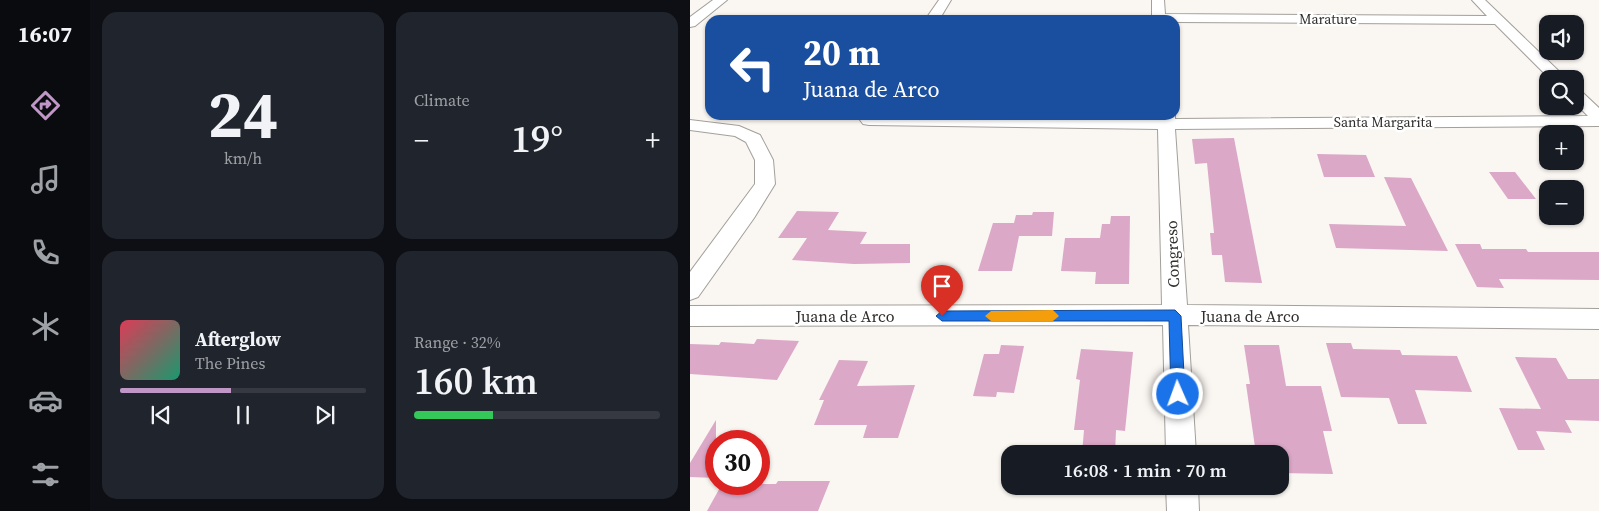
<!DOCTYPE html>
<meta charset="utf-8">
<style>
:root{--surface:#171b24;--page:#20242c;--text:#f1f3f6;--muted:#9ea1a6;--line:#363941;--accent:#c096c7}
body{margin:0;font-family:"Source Serif 4",serif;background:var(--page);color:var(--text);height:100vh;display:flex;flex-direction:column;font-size:19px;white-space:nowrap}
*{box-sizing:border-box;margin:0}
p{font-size:16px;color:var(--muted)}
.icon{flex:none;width:28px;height:28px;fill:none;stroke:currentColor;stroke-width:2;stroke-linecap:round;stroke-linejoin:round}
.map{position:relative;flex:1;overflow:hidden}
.details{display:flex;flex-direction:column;gap:12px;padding:12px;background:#0d0f14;width:600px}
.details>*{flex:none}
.banner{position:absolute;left:15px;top:15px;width:475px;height:105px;border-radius:15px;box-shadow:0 1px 4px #0004;background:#1a4fa0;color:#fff;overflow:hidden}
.controls{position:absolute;left:849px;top:15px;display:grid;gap:10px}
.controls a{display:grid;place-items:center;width:45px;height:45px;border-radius:10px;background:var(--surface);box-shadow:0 1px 4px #0004;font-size:25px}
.speed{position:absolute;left:15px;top:430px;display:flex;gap:10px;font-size:25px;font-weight:700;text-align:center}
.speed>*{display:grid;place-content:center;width:65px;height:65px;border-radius:50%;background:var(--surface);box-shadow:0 1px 4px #0004;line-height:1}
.speed .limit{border:8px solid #d22;background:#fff;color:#111}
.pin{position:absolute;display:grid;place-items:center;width:42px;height:42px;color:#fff;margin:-51px -21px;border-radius:50% 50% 50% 0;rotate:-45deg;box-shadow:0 0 5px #0007}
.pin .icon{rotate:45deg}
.me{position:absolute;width:55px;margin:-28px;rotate:358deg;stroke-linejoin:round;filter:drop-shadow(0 0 4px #0008)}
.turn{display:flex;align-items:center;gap:18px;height:105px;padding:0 15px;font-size:22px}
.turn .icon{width:65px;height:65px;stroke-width:2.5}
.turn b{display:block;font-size:35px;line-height:42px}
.big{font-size:38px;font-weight:600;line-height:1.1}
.details .widget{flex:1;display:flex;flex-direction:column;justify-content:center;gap:8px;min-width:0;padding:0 18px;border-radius:15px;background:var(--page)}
.details .dial{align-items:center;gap:0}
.dial b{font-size:65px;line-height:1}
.song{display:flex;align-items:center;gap:15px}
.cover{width:60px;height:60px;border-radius:8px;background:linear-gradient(135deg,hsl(350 70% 55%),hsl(160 70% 35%))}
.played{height:5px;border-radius:2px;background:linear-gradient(90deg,var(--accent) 45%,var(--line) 45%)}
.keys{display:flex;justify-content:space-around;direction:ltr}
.heat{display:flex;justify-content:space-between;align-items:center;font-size:28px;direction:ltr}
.charge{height:8px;border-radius:4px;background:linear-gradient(90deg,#34c759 32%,var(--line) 0)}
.details .tiles{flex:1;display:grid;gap:12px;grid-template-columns:repeat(2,1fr)}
.trip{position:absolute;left:311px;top:445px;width:288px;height:50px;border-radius:15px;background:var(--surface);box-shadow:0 1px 4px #0004;font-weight:600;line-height:50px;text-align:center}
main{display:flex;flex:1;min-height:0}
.dock{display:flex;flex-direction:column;width:90px;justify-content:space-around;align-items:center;background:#090b0e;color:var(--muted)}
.dock .icon{width:35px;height:35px}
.dock .on{color:var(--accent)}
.dock b{font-size:22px;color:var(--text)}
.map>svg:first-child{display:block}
.building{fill:#dba8c7}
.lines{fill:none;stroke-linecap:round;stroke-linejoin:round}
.street-casing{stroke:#a39f9b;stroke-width:2}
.street{fill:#fff;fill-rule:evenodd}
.route{fill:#1a73e8;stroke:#114b97}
.slow{fill:#f59e0b}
.labels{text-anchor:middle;stroke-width:5;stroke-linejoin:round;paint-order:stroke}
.far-street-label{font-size:14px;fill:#2f2e2c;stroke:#fff}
.street-label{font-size:16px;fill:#2f2e2c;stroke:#fff}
</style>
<main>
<nav class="dock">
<b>16:07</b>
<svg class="icon on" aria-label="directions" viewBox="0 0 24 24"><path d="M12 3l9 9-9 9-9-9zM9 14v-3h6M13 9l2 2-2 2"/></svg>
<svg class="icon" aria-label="music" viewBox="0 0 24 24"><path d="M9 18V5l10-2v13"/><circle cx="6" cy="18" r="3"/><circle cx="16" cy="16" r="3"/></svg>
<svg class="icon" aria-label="phone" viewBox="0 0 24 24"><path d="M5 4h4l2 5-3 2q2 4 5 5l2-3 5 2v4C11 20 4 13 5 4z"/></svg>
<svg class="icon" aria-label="climate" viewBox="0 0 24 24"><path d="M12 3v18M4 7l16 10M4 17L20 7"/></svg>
<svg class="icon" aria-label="car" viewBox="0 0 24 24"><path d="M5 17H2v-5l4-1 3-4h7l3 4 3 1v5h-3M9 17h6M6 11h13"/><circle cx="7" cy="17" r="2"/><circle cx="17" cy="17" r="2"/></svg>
<svg class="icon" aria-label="filters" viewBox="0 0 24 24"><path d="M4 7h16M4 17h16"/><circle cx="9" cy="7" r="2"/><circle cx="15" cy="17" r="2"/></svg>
</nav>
<section class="details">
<div class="tiles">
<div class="widget dial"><b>24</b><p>km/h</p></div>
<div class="widget"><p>Climate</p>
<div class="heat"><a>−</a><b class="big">19°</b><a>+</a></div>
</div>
<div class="widget">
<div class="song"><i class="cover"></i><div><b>Afterglow</b><p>The Pines</p></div></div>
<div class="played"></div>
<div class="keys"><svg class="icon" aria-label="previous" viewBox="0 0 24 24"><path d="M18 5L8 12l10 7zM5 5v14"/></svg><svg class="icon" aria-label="pause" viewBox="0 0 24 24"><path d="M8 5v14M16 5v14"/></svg><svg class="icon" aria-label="next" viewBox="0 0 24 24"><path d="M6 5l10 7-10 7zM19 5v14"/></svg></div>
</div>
<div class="widget"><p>Range · 32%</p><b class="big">160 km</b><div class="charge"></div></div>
</div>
</section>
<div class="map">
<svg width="909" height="511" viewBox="0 0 909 511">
<rect width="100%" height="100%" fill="#faf6f1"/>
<path class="building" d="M544,138L556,201L572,283L535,282L532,255H522L520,233H524L517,163L505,164L502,139Z
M627,154L676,155L685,177H634Z
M799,172H825L846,199H818Z
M694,177L721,178L758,251L646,248L639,224L716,226Z
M107,211L149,212L138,230L177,232L170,244H220V263L164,264L102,260L117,238H88Z
M343,212H364L362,236H329L322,271H288L303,223H324L326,215H342Z
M421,216H440L439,284H405L406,272L371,271L375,238H410L412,224H420Z
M765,244H790L792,249H836L838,252H909V280L809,279L814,288L787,287Z
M67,339L109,341L87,380L0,374V344L29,345L31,342L64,344Z
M636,343H661L663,349L710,350L712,355L767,356L782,392L725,390L737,424H708L699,398L651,397Z
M311,345L334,346L324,393L307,392L306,397L283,396L294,354H309Z
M554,345H589L596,386H631L642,431H633L643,474L590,473V454H566L556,384H560Z
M391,349L443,352L435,431L426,430L425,454H392L394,430H384L390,380L386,379Z
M825,357L866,358L878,379H909V421L875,420L882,433L846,431L855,450H828L809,408L851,409Z
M149,360L178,361L167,386L225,385L208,438H173L177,425H124L134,400H129Z
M26,420V478L0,477V463Z
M88,481H140L128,511H17L32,484H86Z"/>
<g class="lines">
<defs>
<path id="street" d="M23,0H37L5,26L0,27V17Z
M249,0H261L249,20H235Z
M462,0H474L475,14L797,16L782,0H795L877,79H860L805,24L485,22V20H462Z
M885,89L891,91L909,108V126L485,129L497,305L909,309V329L498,325L506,454H476L473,325L0,326V306L472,305L468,129L179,125L173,124L170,120L173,115L468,119L467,115H485V119L898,116L885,103Z
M0,120L49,126L70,135L83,160L85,184L64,218L8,297L0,300V272L65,184V160L56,142L45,136L0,130Z
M476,486H508L509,511H477Z"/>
</defs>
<use href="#street" class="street-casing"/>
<use href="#street" class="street"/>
</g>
<path class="route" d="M485,310L491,316L495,394L493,399L488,401L483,399L481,394L479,321H252L246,316L252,311Z"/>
<path class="slow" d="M363,310L369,316L363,321H301L295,316L301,311Z"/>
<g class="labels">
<g class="far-street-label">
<text x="638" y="24">Marature</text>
<text x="693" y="127">Santa Margarita</text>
</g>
<g class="street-label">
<text transform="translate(482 254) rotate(-92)" y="6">Congreso</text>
<text x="155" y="322">Juana de Arco</text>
<text x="560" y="322">Juana de Arco</text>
</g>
</g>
</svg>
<div class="controls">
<a><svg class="icon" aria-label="sound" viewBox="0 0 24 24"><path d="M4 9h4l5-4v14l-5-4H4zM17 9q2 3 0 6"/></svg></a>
<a><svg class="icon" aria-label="search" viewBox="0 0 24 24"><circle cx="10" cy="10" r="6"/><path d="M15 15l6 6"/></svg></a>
<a>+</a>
<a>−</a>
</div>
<div class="speed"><div class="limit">30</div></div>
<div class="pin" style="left:252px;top:316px;background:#d93025"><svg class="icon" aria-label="arrive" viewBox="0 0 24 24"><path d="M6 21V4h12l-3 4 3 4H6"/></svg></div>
<svg class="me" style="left:488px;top:394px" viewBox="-20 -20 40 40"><circle r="17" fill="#1a73e8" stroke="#fff" stroke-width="3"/><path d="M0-11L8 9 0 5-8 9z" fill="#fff"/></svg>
<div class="trip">16:08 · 1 min · 70 m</div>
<div class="banner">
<div class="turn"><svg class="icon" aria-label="left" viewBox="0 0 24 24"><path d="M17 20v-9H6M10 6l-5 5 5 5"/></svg><div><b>20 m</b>Juana de Arco</div></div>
</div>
</div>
</main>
